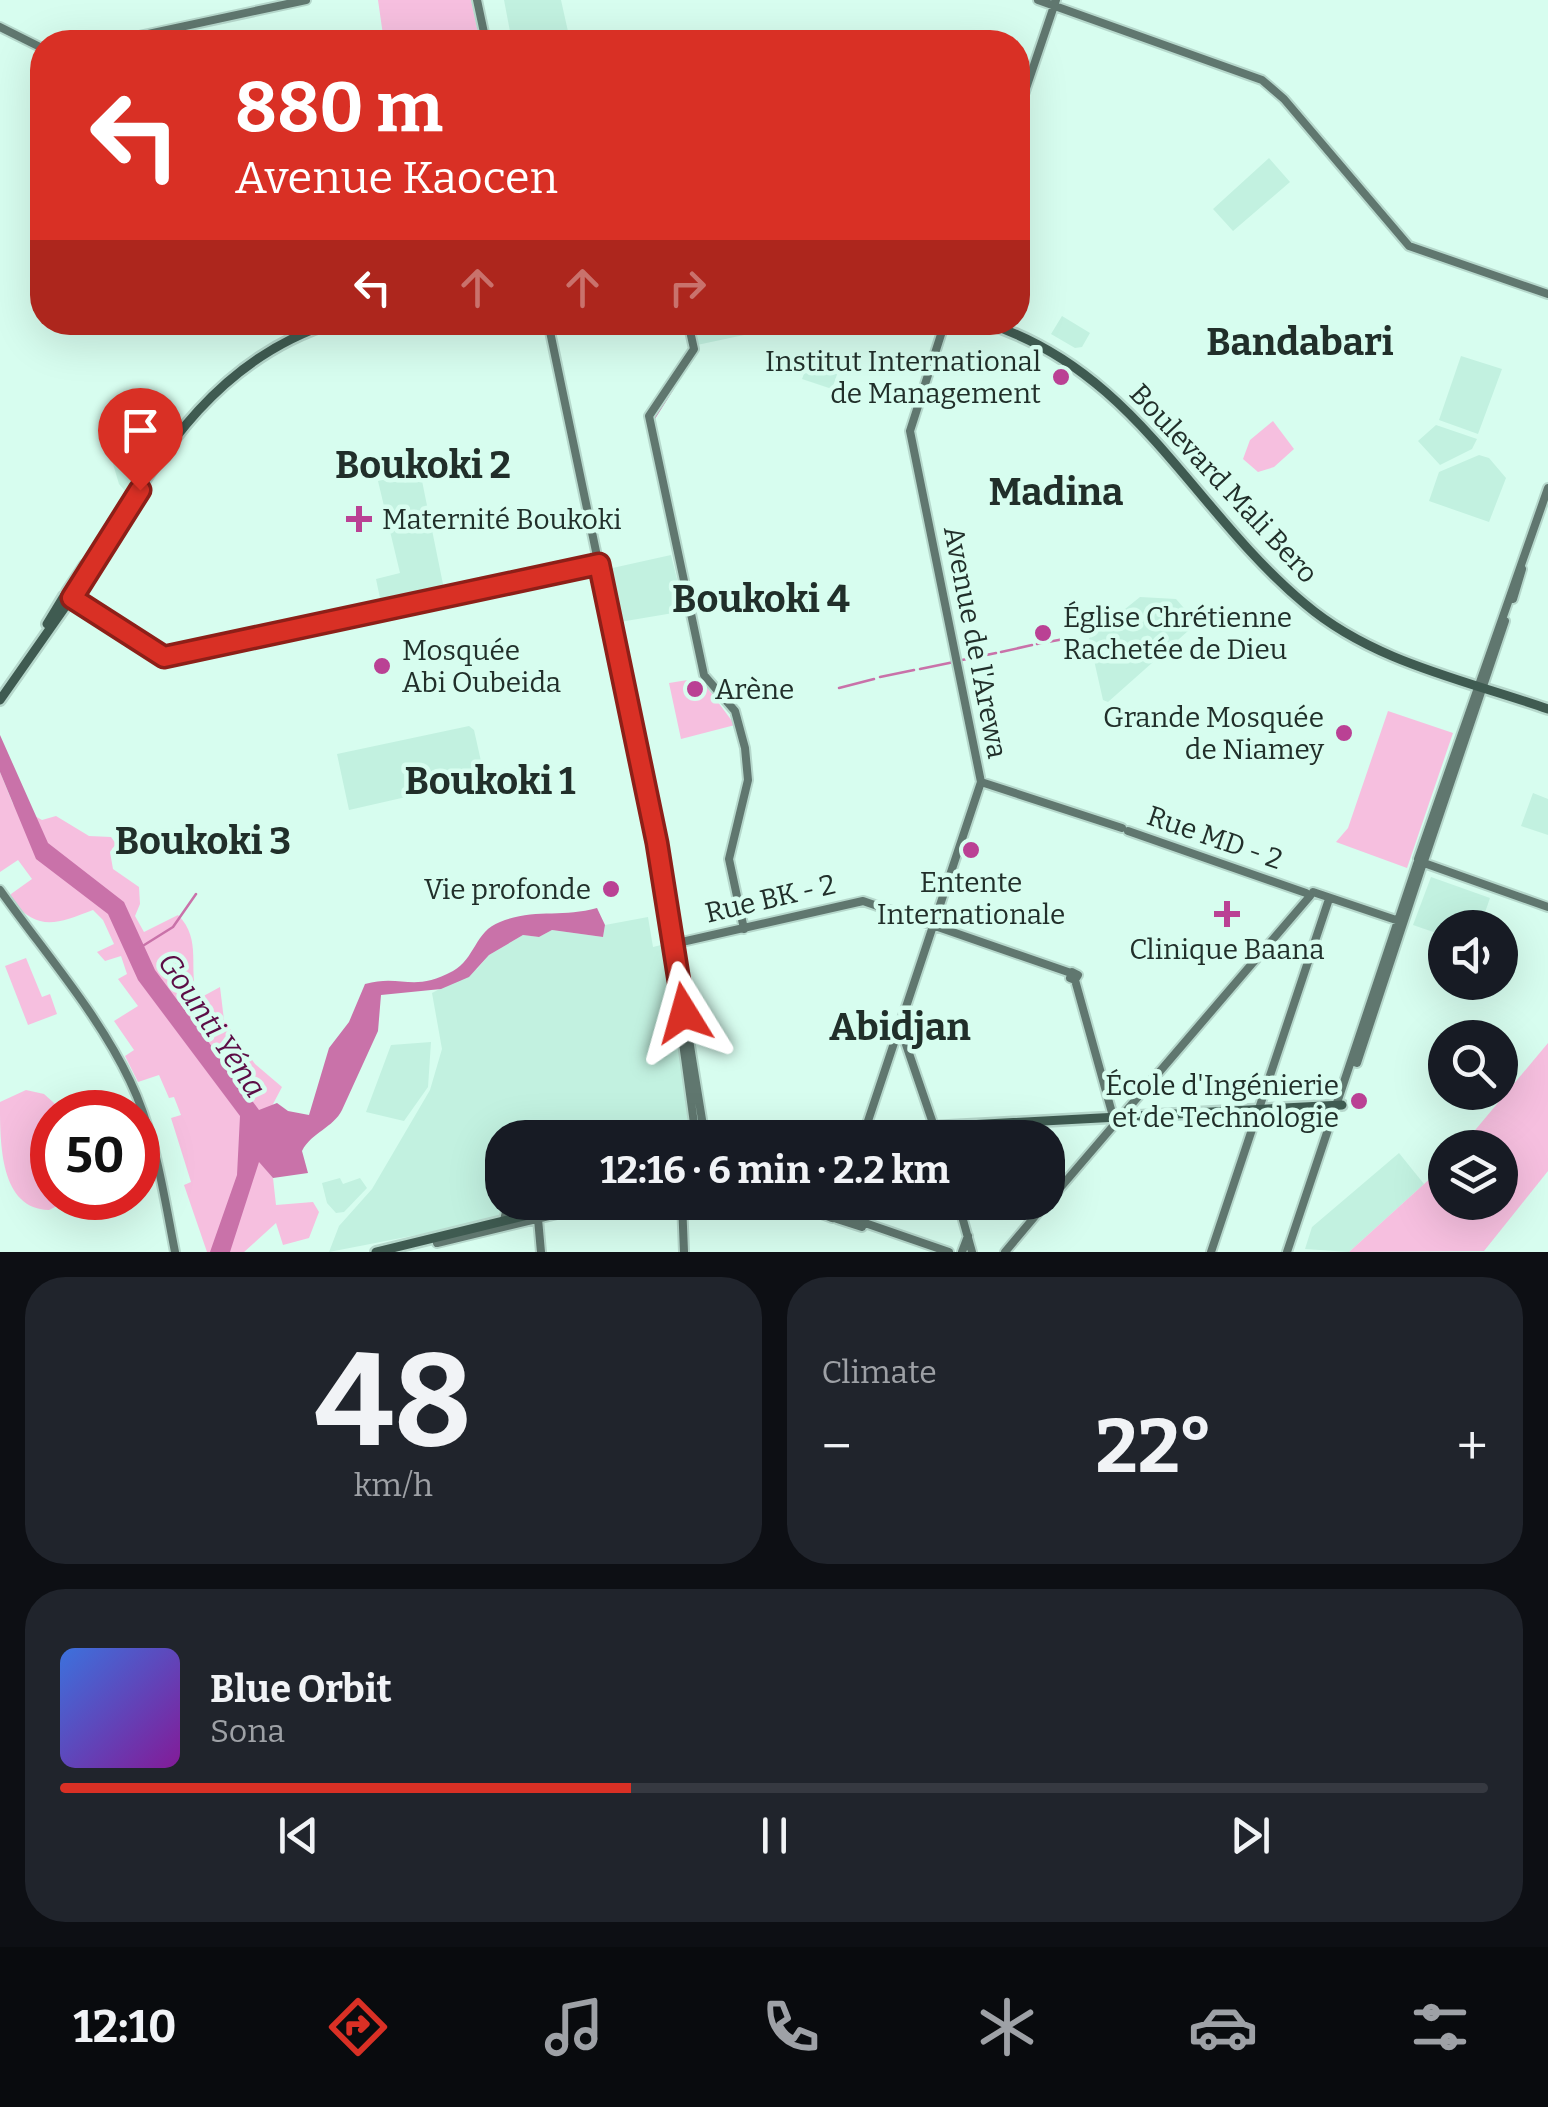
<!DOCTYPE html>
<meta charset="utf-8">
<style>
:root{--surface:#171b24;--page:#20242c;--text:#f1f3f6;--muted:#9ea1a6;--line:#363941;--accent:#d93025}
body{margin:0;font-family:Bitter,serif;background:var(--page);color:var(--text);height:100vh;display:flex;flex-direction:column;font-size:38px;white-space:nowrap}
*{box-sizing:border-box;margin:0}
p{font-size:32px;color:var(--muted)}
.icon{flex:none;width:55px;height:55px;fill:none;stroke:currentColor;stroke-width:2;stroke-linecap:round;stroke-linejoin:round}
.map{position:relative;height:1252px;overflow:hidden}
.side{display:flex;flex-direction:column;gap:25px;padding:25px;background:#0d0f14;flex:1}
.side>*{flex:none}
.top-card{position:absolute;left:30px;top:30px;width:1000px;height:305px;border-radius:40px;box-shadow:0 10px 40px #0002;background:#d93025;color:#fff;overflow:hidden}
.fabs{position:absolute;left:1428px;top:910px;display:grid;gap:20px}
.fabs a{display:grid;place-items:center;width:90px;height:90px;border-radius:50%;background:var(--surface);box-shadow:0 10px 40px #0002;font-size:50px}
.speed{position:absolute;left:30px;top:1090px;display:flex;gap:20px;font-size:50px;font-weight:700;text-align:center}
.speed>*{display:grid;place-content:center;width:130px;height:130px;border-radius:50%;background:var(--surface);box-shadow:0 10px 40px #0002;line-height:1}
.speed .limit{border:15px solid #d22;background:#fff;color:#111}
.pin{position:absolute;display:grid;place-items:center;width:85px;height:85px;color:#fff;margin:-102px -42px;border-radius:50% 50% 50% 0;rotate:-45deg;box-shadow:0 0 10px #0007}
.pin .icon{rotate:45deg}
.me{position:absolute;width:110px;margin:-55px;rotate:352deg;stroke-linejoin:round;filter:drop-shadow(0 0 8px #0008)}
.turn{display:flex;align-items:center;gap:35px;height:210px;padding:0 40px;font-size:45px}
.turn .icon{width:130px;height:130px;stroke-width:2.5}
.turn b{display:block;font-size:70px;line-height:85px}
.lanes{display:flex;align-items:center;height:95px;padding:0 40px;background:#0003;justify-content:center;gap:50px;direction:ltr}
.lanes .off{opacity:.35}
.big{font-size:75px;font-weight:700;line-height:1.1}
.side .widget{flex:1;display:flex;flex-direction:column;justify-content:center;gap:15px;min-width:0;padding:0 35px;border-radius:40px;background:var(--page)}
.side .dial{align-items:center;gap:0}
.dial b{font-size:130px;line-height:1}
.song{display:flex;align-items:center;gap:30px}
.cover{width:120px;height:120px;border-radius:15px;background:linear-gradient(135deg,hsl(220 70% 55%),hsl(290 70% 35%))}
.played{height:10px;border-radius:5px;background:linear-gradient(90deg,var(--accent) 40%,var(--line) 40%)}
.keys{display:flex;justify-content:space-around;direction:ltr}
.heat{display:flex;justify-content:space-between;align-items:center;font-size:55px;direction:ltr}
.side .tiles{flex:1;display:grid;gap:25px;grid-template-columns:1fr 1fr}
.widget:last-child{grid-column:span 2}
.trip{position:absolute;left:485px;top:1120px;width:580px;height:100px;border-radius:40px;background:var(--surface);box-shadow:0 10px 40px #0002;font-weight:700;line-height:100px;text-align:center}
.tabs{display:flex;height:160px;justify-content:space-around;align-items:center;background:#090b0e;color:var(--muted)}
.tabs .icon{width:70px;height:70px}
.tabs .current{color:var(--accent)}
.tabs b{font-size:45px;color:var(--text)}
.map>svg:first-child{display:block}
.built{fill:#c2f1e0}
.green{fill:#f6bfdf}
.water{fill:#c972a9}
.lines{fill:none;stroke-linecap:round;stroke-linejoin:round}
.stream{stroke:#c972a9;stroke-width:2.5}
.secondary-casing{stroke:#b6d8cc;stroke-width:12}
.primary-casing{stroke:#b6d8cc;stroke-width:14}
.secondary{stroke:#60776f;stroke-width:8}
.primary{stroke:#3f5b51;stroke-width:9}
.route-casing{stroke:#8d1f18;stroke-width:25}
.route{stroke:#d93025;stroke-width:18}
.poi-dot{fill:#ba4194;stroke:#d7fdef;stroke-width:4}
.labels{text-anchor:middle;stroke-width:9;stroke-linejoin:round;paint-order:stroke}
.poi-label{font-size:28px;fill:#212f2a;stroke:#d7fdef;text-anchor:end}
.street-label{font-size:28px;fill:#212f2a;stroke:#d7fdef}
.water-label{font-size:30px;font-style:italic;fill:#5c0d46;stroke:#d7fdef}
.district-label{font-size:38px;font-weight:bold;fill:#212f2a;stroke:#d7fdef}
</style>
<div class="map">
<svg width="1548" height="1252" viewBox="0 0 1548 1252">
<rect width="100%" height="100%" fill="#d7fdef"/>
<path class="built" d="M504,0H561L569,36L512,42Z
M1269,158L1290,182L1233,231L1213,209Z
M1062,316L1090,333L1082,347L1075,348L1051,334Z
M693,323H742L744,335L697,345Z
M813,350L842,360L832,389L802,379Z
M1461,356L1502,369L1478,434L1439,420Z
M1436,425L1477,439L1472,449L1440,465L1418,441Z
M122,449L139,472L126,492L119,484L111,457Z
M1479,455L1489,458L1506,478L1489,522L1429,501L1439,472Z
M420,471L444,589L381,603L376,579L400,573L378,481Z
M671,555L685,611L620,622L608,569Z
M1140,597L1176,599L1197,623L1108,702L1103,700L1089,638Z
M469,726L474,730L485,779L349,810L337,754Z
M1533,793L1548,799V835L1521,826Z
M1431,877L1490,898L1480,927L1445,928V936L1413,925Z
M648,917L653,947L669,943L677,1009L673,1012L692,1137L502,1138V1202L553,1203L532,1208L519,1205L509,1217L329,1252L339,1226L372,1189L430,1090L442,1049L432,993L477,969L489,955L523,935L539,937L552,930L603,937L605,925Z
M431,1042L428,1087L404,1121L366,1112L391,1045Z
M1399,1153L1424,1184L1349,1252L1305,1249L1312,1227Z
M340,1178L343,1184L360,1178L367,1188L344,1212L336,1213L327,1203L322,1183Z"/>
<path class="green" d="M378,0H471L480,42H384Z
M1273,421L1294,449L1274,467L1258,472L1243,459L1250,440Z
M700,678L735,725L681,739L669,683Z
M1388,711L1453,733L1407,868L1336,842L1348,828Z
M0,772L13,804L42,820L56,816L89,836L111,837L116,844L110,852L113,869L139,887L140,904L135,916L144,932L178,915C203,940 187,969 198,999L220,987L224,1020L255,1064L282,1087L272,1106L259,1161L273,1178L276,1205L313,1202L319,1212L309,1238L283,1245L276,1223L244,1252H207L184,1185L191,1182L171,1118L181,1115L174,1097L169,1098L159,1075L138,1082L125,1056L134,1050L114,1021L138,1006L118,979L127,974L121,956L105,961L97,952L114,944L103,920L93,910C56,924 39,932 11,900V894L32,879L18,860L0,872Z
M26,958L42,997L50,994L57,1014L28,1025L5,966Z
M1548,1043V1171L1484,1251L1349,1252L1445,1165V1202H1500V1148L1461,1147Z
M26,1090L44,1094L64,1112H52V1198H73L49,1210C0,1209 0,1144 0,1102Z"/>
<path class="water" d="M0,735L48,843L124,902L155,970L259,1110L277,1103L288,1111L309,1115L329,1048L349,1022L365,984C402,974 413,993 453,971C475,959 475,931 500,922C534,908 562,918 597,908L605,925L603,937L552,930L539,937L523,935L489,955L469,977L441,989L381,995L378,1031L342,1110C333,1128 312,1132 302,1151L308,1173L273,1178L259,1162L230,1252H210L237,1175L240,1116L138,980L108,914L36,859L0,772Z"/>
<g class="lines">
<path class="stream" d="M654,418L673,388
M1037,644L1064,639
M1001,652L1032,645
M962,660L996,653
M920,669L954,662
M880,677L914,670
M839,688L874,679
M141,947L173,927L196,894"/>
<defs>
<path id="secondary" d="M477,0L486,42
M1038,0L1262,80L1284,99L1409,246L1548,294
M0,27L42,48
M111,42L306,0
M1018,112L1056,0
M548,322L657,843L705,1138
M688,322L694,349L649,416L704,675L735,711L745,748L748,780L729,859L744,929
M72,598L154,653L168,657L599,564
M1513,599L1522,569
M981,782L1122,828
M1128,831L1306,893
M1418,859L1548,488
M1424,861L1505,621
M1424,863L1548,907
M0,890C44,952 97,1012 130,1081C155,1132 164,1196 175,1252
M1313,892L1399,921
M673,944L863,901L1071,973
M1072,972L1078,975L1075,980L1070,978Z
M1075,980L1114,1120
M680,1021L696,1138
M900,1027L938,1138
M1357,1063L1422,866
M863,1136L981,782L910,431L945,322
M682,1202L684,1252
M790,1202L832,1218
M958,1202L972,1252
M1048,1202L1310,896
M839,1214L949,1252
M538,1219L541,1252
M837,1219L862,1227
M504,1220L508,1204
M437,1243L578,1209
M962,1252L968,1236
M1005,1252L1047,1202
M1211,1252L1329,899
M1287,1252L1417,864L1421,866L1424,861L1419,859L1417,864"/>
<path id="primary" d="M983,322C1136,369 1191,509 1305,604C1373,662 1465,680 1548,709
M67,592L85,565
M73,594C145,483 199,364 334,322
M47,624L64,596
M0,700L70,600
M841,1138L893,1129L1342,1105
M575,1207L594,1202
M376,1252L581,1202"/>
</defs>
<use href="#secondary" class="secondary-casing"/>
<use href="#primary" class="primary-casing"/>
<use href="#secondary" class="secondary"/>
<use href="#primary" class="primary"/>
</g>
<g class="lines">
<defs>
<path id="route" d="M140,490L72,598L164,657L599,564L657,843L684,1013"/>
</defs>
<use href="#route" class="route-casing"/>
<use href="#route" class="route"/>
</g>
<g class="poi-dot">
<circle cx="1061" cy="377" r="10"/>
<path d="M354 504h10v10h10v10h-10v10h-10v-10h-10v-10h10z"/>
<circle cx="1043" cy="633" r="10"/>
<circle cx="382" cy="666" r="10"/>
<circle cx="695" cy="689" r="10"/>
<circle cx="1344" cy="733" r="10"/>
<circle cx="971" cy="850" r="10"/>
<circle cx="611" cy="889" r="10"/>
<path d="M1222 899h10v10h10v10h-10v10h-10v-10h-10v-10h10z"/>
<circle cx="1359" cy="1101" r="10"/>
</g>
<g class="labels">
<g class="poi-label">
<text x="1041" y="371">Institut International<tspan x="1041" dy="32">de Management</tspan></text>
<text x="382" y="529" text-anchor="start">Maternité Boukoki</text>
<text x="1063" y="627" text-anchor="start">Église Chrétienne<tspan x="1063" dy="32">Rachetée de Dieu</tspan></text>
<text x="402" y="660" text-anchor="start">Mosquée<tspan x="402" dy="32">Abi Oubeida</tspan></text>
<text x="715" y="699" text-anchor="start">Arène</text>
<text x="1324" y="727">Grande Mosquée<tspan x="1324" dy="32">de Niamey</tspan></text>
<text x="971" y="892" text-anchor="middle">Entente<tspan x="971" dy="32">Internationale</tspan></text>
<text x="591" y="899">Vie profonde</text>
<text x="1227" y="959" text-anchor="middle">Clinique Baana</text>
<text x="1339" y="1095">École d'Ingénierie<tspan x="1339" dy="32">et de Technologie</tspan></text>
</g>
<g class="street-label">
<text transform="translate(1224 483) rotate(47)" y="10">Boulevard Mali Bero</text>
<text transform="translate(976 642) rotate(79)" y="10">Avenue de l'Arewa</text>
<text transform="translate(1215 837) rotate(19)" y="10">Rue MD - 2</text>
<text transform="translate(770 898) rotate(-13)" y="10">Rue BK - 2</text>
</g>
<g class="water-label">
<text transform="translate(212 1025) rotate(56)" y="10">Gounti Yéna</text>
</g>
<g class="district-label">
<text x="1300" y="355">Bandabari</text>
<text x="423" y="478">Boukoki 2</text>
<text x="1056" y="505">Madina</text>
<text x="761" y="612">Boukoki 4</text>
<text x="490" y="794">Boukoki 1</text>
<text x="203" y="854">Boukoki 3</text>
<text x="900" y="1040">Abidjan</text>
</g>
</g>
</svg>
<div class="fabs">
<a><svg class="icon" aria-label="sound" viewBox="0 0 24 24"><path d="M4 9h4l5-4v14l-5-4H4zM17 9q2 3 0 6"/></svg></a>
<a><svg class="icon" aria-label="search" viewBox="0 0 24 24"><circle cx="10" cy="10" r="6"/><path d="M15 15l6 6"/></svg></a>
<a><svg class="icon" aria-label="layers" viewBox="0 0 24 24"><path d="M12 4l9 5-9 5-9-5zM3 14l9 5 9-5"/></svg></a>
</div>
<div class="speed"><div class="limit">50</div></div>
<div class="pin" style="left:140px;top:490px;background:#d93025"><svg class="icon" aria-label="arrive" viewBox="0 0 24 24"><path d="M6 21V4h12l-3 4 3 4H6"/></svg></div>
<svg class="me" style="left:684px;top:1013px" viewBox="-20 -20 40 40"><path d="M0-17L14 15 0 8-14 15z" fill="#d93025" stroke="#fff" stroke-width="4"/></svg>
<div class="trip">12:16 · 6 min · 2.2 km</div>
<div class="top-card">
<div class="turn"><svg class="icon" aria-label="left" viewBox="0 0 24 24"><path d="M17 20v-9H6M10 6l-5 5 5 5"/></svg><div><b>880 m</b>Avenue Kaocen</div></div>
<div class="lanes"><svg class="icon" aria-label="left" viewBox="0 0 24 24"><path d="M17 20v-9H6M10 6l-5 5 5 5"/></svg><svg class="icon off" aria-label="ahead" viewBox="0 0 24 24"><path d="M12 20V5M6 11l6-6 6 6"/></svg><svg class="icon off" aria-label="ahead" viewBox="0 0 24 24"><path d="M12 20V5M6 11l6-6 6 6"/></svg><svg class="icon off" aria-label="right" viewBox="0 0 24 24"><path d="M7 20v-9h11M14 6l5 5-5 5"/></svg></div>
</div>
</div>
<section class="side">
<div class="tiles">
<div class="widget dial"><b>48</b><p>km/h</p></div>
<div class="widget"><p>Climate</p>
<div class="heat"><a>−</a><b class="big">22°</b><a>+</a></div>
</div>
<div class="widget">
<div class="song"><i class="cover"></i><div><b>Blue Orbit</b><p>Sona</p></div></div>
<div class="played"></div>
<div class="keys"><svg class="icon" aria-label="previous" viewBox="0 0 24 24"><path d="M18 5L8 12l10 7zM5 5v14"/></svg><svg class="icon" aria-label="pause" viewBox="0 0 24 24"><path d="M8 5v14M16 5v14"/></svg><svg class="icon" aria-label="next" viewBox="0 0 24 24"><path d="M6 5l10 7-10 7zM19 5v14"/></svg></div>
</div>
</div>
</section>
<nav class="tabs">
<b>12:10</b>
<svg class="icon current" aria-label="directions" viewBox="0 0 24 24"><path d="M12 3l9 9-9 9-9-9zM9 14v-3h6M13 9l2 2-2 2"/></svg>
<svg class="icon" aria-label="music" viewBox="0 0 24 24"><path d="M9 18V5l10-2v13"/><circle cx="6" cy="18" r="3"/><circle cx="16" cy="16" r="3"/></svg>
<svg class="icon" aria-label="phone" viewBox="0 0 24 24"><path d="M5 4h4l2 5-3 2q2 4 5 5l2-3 5 2v4C11 20 4 13 5 4z"/></svg>
<svg class="icon" aria-label="climate" viewBox="0 0 24 24"><path d="M12 3v18M4 7l16 10M4 17L20 7"/></svg>
<svg class="icon" aria-label="car" viewBox="0 0 24 24"><path d="M5 17H2v-5l4-1 3-4h7l3 4 3 1v5h-3M9 17h6M6 11h13"/><circle cx="7" cy="17" r="2"/><circle cx="17" cy="17" r="2"/></svg>
<svg class="icon" aria-label="filters" viewBox="0 0 24 24"><path d="M4 7h16M4 17h16"/><circle cx="9" cy="7" r="2"/><circle cx="15" cy="17" r="2"/></svg>
</nav>
